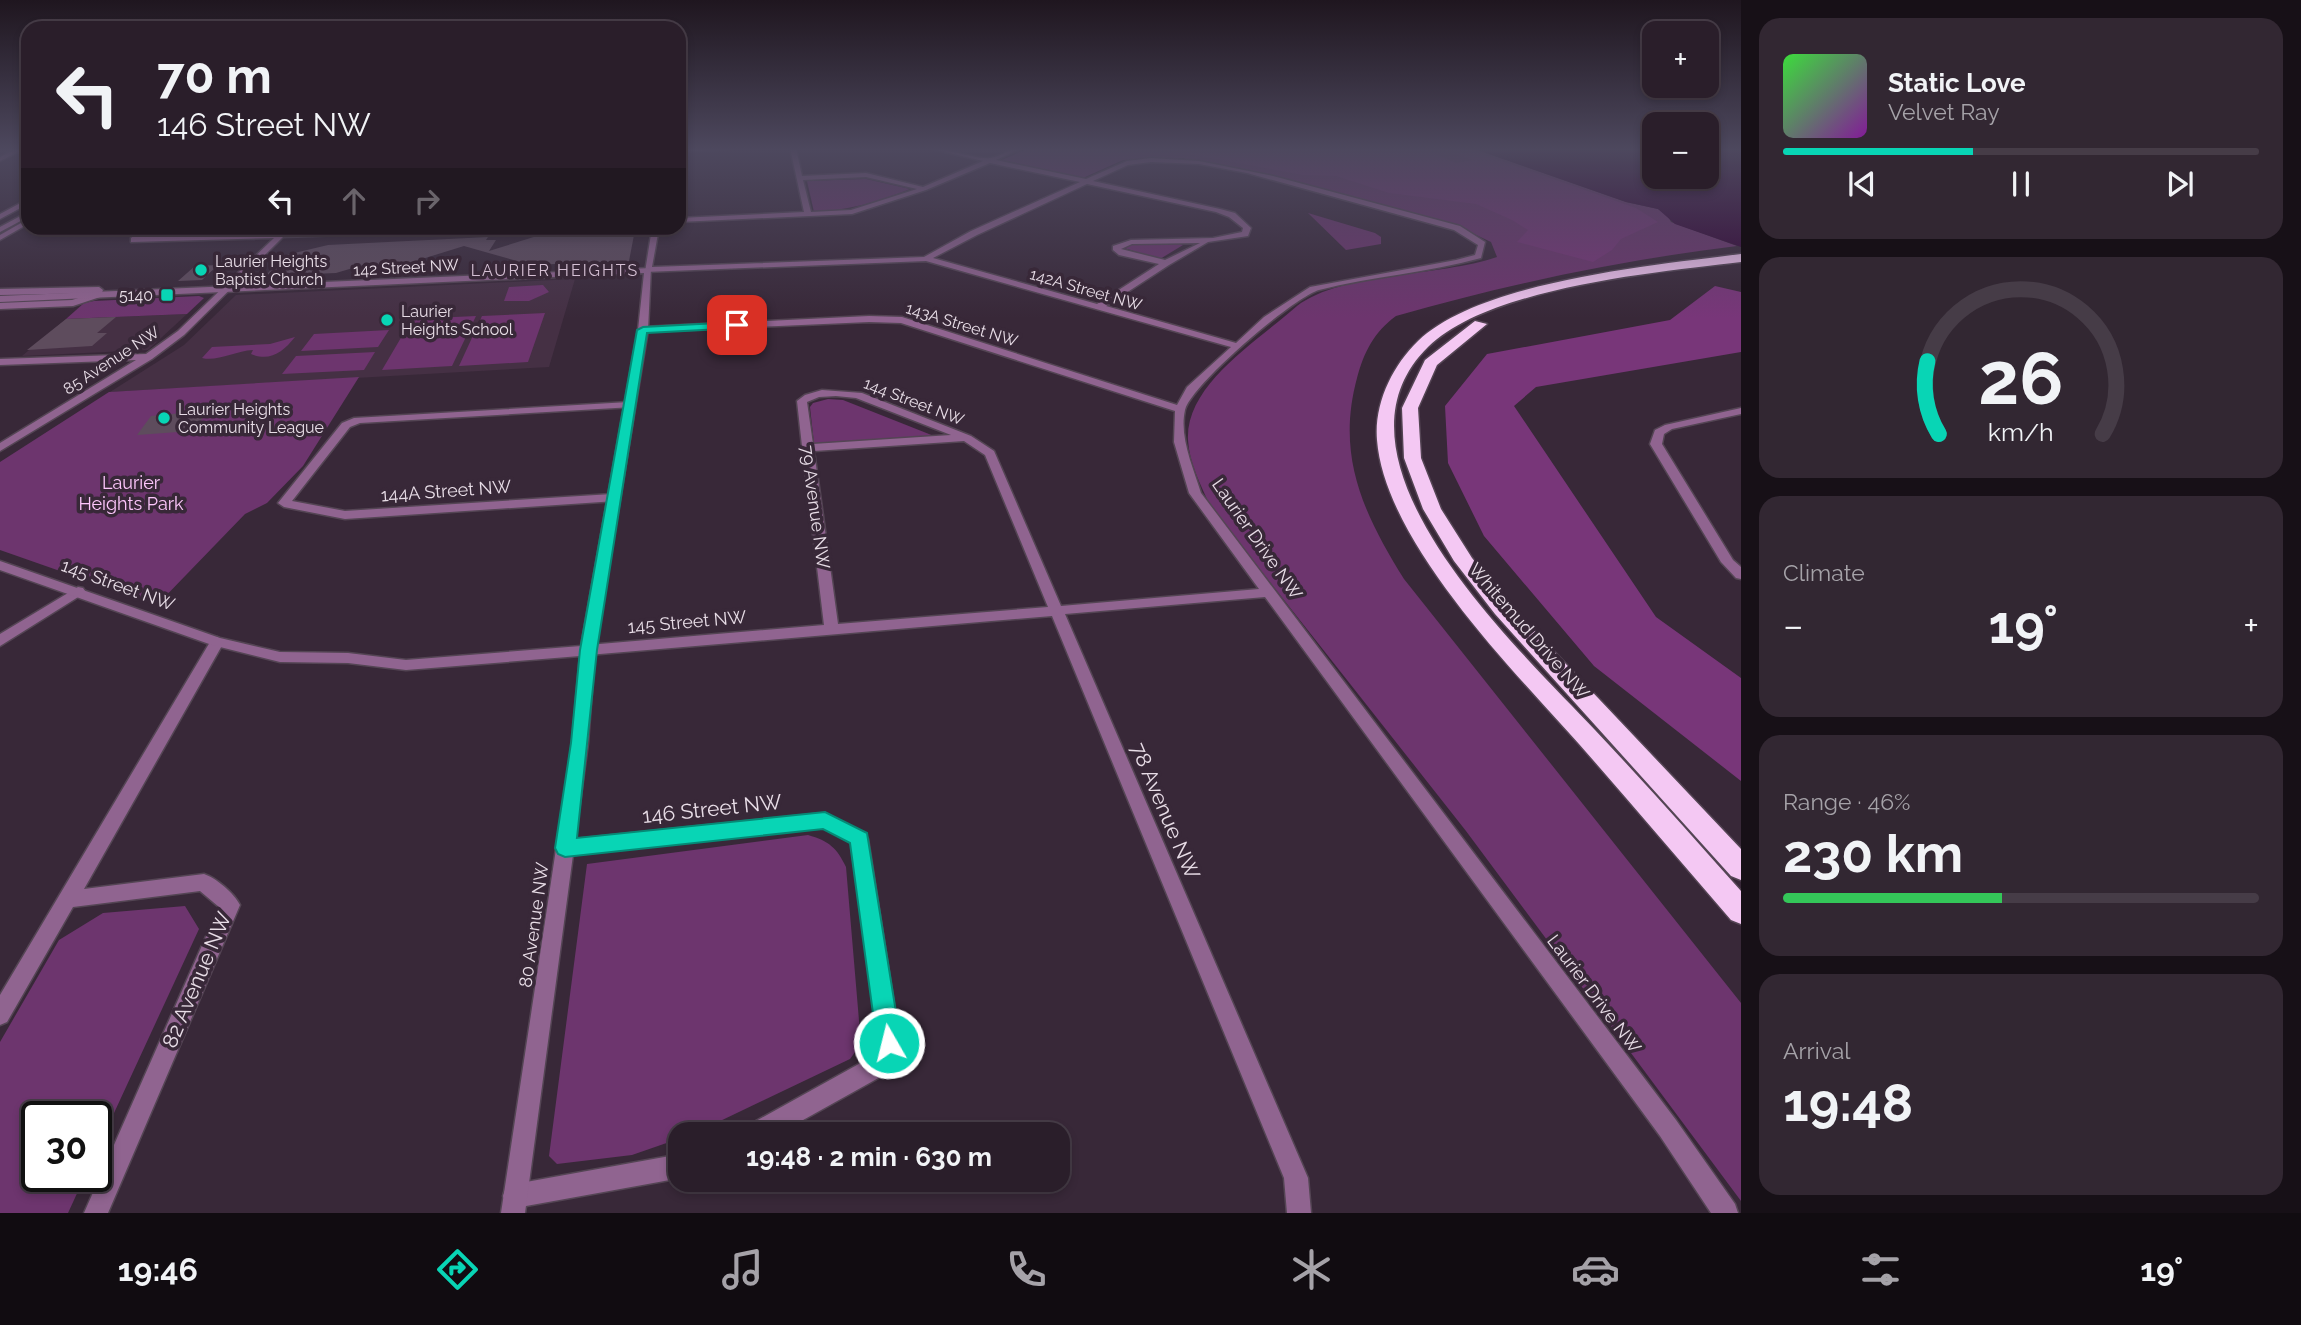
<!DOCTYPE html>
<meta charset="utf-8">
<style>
:root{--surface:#2a1e2a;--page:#322732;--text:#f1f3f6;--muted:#a5a2a8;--line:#463c47;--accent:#08d5b5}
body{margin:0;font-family:Raleway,sans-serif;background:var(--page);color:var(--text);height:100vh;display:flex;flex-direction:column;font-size:26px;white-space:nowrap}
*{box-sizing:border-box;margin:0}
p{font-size:23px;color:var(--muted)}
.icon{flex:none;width:38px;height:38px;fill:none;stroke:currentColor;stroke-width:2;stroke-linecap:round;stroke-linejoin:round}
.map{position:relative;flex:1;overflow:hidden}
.side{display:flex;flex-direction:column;gap:18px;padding:18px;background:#171017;width:560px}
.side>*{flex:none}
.top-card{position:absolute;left:21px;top:21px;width:665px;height:214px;border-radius:21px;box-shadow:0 4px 10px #0003,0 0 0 2px var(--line);background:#2a1e2a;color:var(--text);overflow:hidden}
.fabs{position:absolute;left:1642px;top:21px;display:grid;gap:14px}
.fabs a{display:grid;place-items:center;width:77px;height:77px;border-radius:14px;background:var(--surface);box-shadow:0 4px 10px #0003,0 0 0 2px var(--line);font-size:35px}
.speed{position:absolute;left:21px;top:1101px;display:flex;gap:14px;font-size:35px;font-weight:700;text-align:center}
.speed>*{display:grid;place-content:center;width:91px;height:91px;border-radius:50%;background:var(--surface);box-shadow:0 4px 10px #0003,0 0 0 2px var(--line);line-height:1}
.speed .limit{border:4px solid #111;border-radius:10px;background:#fff;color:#111}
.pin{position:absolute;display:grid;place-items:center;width:60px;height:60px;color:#fff;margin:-30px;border-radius:14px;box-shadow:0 4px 10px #0006}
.me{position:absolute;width:77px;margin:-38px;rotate:352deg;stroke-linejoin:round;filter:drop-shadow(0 0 5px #0008)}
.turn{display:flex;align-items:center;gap:24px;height:147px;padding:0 21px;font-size:32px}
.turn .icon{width:91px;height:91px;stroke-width:2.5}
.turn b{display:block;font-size:49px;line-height:60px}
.lanes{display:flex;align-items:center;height:66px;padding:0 21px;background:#0003;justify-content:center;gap:35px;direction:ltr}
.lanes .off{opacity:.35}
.big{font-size:52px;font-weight:700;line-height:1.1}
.side .card{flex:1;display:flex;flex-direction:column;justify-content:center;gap:10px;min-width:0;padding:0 24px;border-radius:21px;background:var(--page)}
.side .dial{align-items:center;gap:0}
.dial svg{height:182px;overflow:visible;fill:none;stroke:var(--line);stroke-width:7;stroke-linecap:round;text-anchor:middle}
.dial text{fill:var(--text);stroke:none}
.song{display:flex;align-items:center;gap:21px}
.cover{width:84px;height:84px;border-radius:10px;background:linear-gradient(135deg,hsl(120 70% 55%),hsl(290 70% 35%))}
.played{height:7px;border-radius:4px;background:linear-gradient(90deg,var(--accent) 40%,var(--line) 40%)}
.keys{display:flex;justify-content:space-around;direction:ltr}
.heat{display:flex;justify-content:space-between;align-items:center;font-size:38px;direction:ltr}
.charge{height:10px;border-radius:5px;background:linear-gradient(90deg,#34c759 46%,var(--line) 0)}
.trip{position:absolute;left:668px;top:1122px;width:402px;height:70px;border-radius:21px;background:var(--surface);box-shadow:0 4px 10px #0003,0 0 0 2px var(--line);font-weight:700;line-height:70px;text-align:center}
.tabs{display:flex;height:112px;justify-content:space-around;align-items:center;background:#110c11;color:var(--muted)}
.tabs .icon{width:49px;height:49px}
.tabs .active{color:var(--accent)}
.tabs b{font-size:32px;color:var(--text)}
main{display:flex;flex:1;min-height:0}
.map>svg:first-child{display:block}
.built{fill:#453044}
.green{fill:#6d356e}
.forest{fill:#783679}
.water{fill:#320134}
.building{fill:#5e4c5d}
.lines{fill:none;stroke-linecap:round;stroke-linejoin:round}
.minor-casing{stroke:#544554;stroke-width:3}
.tertiary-casing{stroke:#544554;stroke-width:3}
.motorway-casing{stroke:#544554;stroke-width:3}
.minor{fill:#906490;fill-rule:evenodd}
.tertiary{fill:#906490;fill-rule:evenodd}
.motorway{fill:#f4c8f3;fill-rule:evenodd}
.route{fill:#08d5b5;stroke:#058a76;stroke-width:2}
.poi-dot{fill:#08d5b5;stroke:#382838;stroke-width:2.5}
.labels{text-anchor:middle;stroke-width:7;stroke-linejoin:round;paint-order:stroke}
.far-poi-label{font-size:16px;fill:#e8dde7;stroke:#382838;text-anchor:start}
.far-street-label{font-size:16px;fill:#e8dde7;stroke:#382838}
.far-neighbourhood-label{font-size:16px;letter-spacing:2px;fill:#d5c0d4;stroke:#382838}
.park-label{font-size:18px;fill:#fdc6fc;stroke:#382838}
.street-label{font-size:18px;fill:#e8dde7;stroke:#382838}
.near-street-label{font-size:21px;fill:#e8dde7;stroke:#382838}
</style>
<main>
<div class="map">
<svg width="1741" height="1213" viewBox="0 0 1741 1213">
<rect width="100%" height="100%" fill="#382838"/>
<path class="built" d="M575,279L549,367L110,392L184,345L236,295Z
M187,314L148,350L22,356L66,319Z"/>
<path class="green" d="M1029,148H1472L1626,202L1658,209L1668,216L1671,222L1737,246C1621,260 1508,284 1396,316C1374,332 1364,352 1357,378C1336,456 1363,513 1404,579L1741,1003V1201L1466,831L1210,506C1201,485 1189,463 1188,440C1185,384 1259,340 1297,306C1344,271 1439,277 1497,257L1491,242L1457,226L1271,175L1182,158L1123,160L1083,178L1002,160Z
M866,179L910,189C877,202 850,210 814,212L807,181Z
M1308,213L1375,233L1381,237V244L1346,250Z
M1178,243L1183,245L1160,259L1124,248L1130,245Z
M543,285L549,292L529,301H504L509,287Z
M199,296L204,298L187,314L66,319L84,303L94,301Z
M545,313L528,362L459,366L482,316Z
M476,316L452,366L382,370L412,319Z
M389,330L378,347L301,351L314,334Z
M295,337C283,352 270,362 251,354L253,350C235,351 217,362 202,358L212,347L270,344Z
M375,352L364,370L282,374L296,356Z
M359,377L303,466L267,503L245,514L157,605L0,550V462L109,392Z
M828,399L843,400L934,436L814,444L810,407L813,403Z
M808,835C829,841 837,848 846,867L861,1044L850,1059L693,1134H681V1138L632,1155L557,1164L549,1156L587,864Z
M185,906L199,929L96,1152V1116H37V1176H85L68,1213H0V1042L59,940L103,913Z"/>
<path class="forest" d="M1155,148H1431L1425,149L1456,163L1472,160L1439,148H1465L1636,208L1658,222L1621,239L1612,250L1593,262L1517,242L1528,230L1512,220L1476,204L1389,193L1336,176L1303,175Z
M1715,286L1741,292V352L1536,387L1514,406L1656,617L1741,678V781L1594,666L1484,536L1448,463L1445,406L1487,354L1670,320Z"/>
<path class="water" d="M1472,148H1654V177H1706V148H1741V247L1675,224L1658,209L1626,202Z"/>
<path class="building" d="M635,230L629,261L531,265L464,246L406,264L386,261L380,268L363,265L336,273L265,276L286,255L328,245L488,237L486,240H496L489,251L540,235Z
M218,265L202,280L178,281L195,266Z
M116,317L97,333H107L92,346L27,350L66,319Z
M214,405L192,431L137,435L151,416L192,412L197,406Z"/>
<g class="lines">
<defs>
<path id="minor" d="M18,148H26L0,161V157Z
M679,148H744L679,152Z
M790,148H796L802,176L866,173L923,187L983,161L928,148C946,148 977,160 990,158C1001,157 1010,148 1022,148L996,160L1086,179L1127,161L1151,158L1199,161L1273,176L1460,226L1485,242L1481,258C1428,273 1372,276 1319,290C1294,297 1191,385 1185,410C1179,437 1193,467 1201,493L1676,1120L1735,1204L1738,1213H1711L1660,1136L1265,597L1065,614L1308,1178L1311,1213H1287L1284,1178L1052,616L588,655L583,654L581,650L583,646L588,645L824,625L803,451L800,448L802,446L797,401L805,395L822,390L862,393L971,436L994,451L1061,606L1259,589L1189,493L1174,442L1175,411L901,323L869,322L640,332L638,330L643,327L869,316L902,317L1177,405L1187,387L1231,347L926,261L645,272L652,228H659L652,267L924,257L971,231L1080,182L990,163L926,190L852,214L679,222V218L804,212ZM1151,162L1199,164L1247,173L1454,230L1478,245L1475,255L1456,260L1310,287L1264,317L1236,343L1106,306L1169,265L1208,242L1248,236L1251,228L1235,213L1220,209L1093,181L1128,165ZM866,177L917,189L851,210L811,212L803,180ZM1087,184L1216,212L1229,217L1243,228L1242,232L1213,238L1131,240L1113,246V250L1119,255L1159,264L1097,304L933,258L977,235ZM1200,243L1165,260L1121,249L1132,244ZM836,396L856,398L951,435L813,444L807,402L819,397ZM964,441L985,455L1048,607L838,624L814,451Z
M28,199V204L0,219V214Z
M28,219V224L0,240V235Z
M143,228H151L141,237L279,233L283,231L286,233L492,228L488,230L283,237L184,335L152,359L0,451V443L136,360L0,365V359L146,354L178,331L274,238L131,242V238Z
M99,287L103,290L100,297L73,306L0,309V303L72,300L94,293L0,295V289Z
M629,402L634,405L633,407L360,423L350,427L292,501L345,511L612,494L616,495L618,498L616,501L345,519L284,507L278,503L342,423L354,418Z
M1741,408V414L1672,429L1664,434L1662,444L1733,560L1741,567V579L1736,578L1721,562L1650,444L1655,430L1665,425Z
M78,587L83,588L85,591L83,594L0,646V634Z
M217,637L224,642L84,889L204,874C216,878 234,893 240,905L108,1213H84L219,907L200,891L73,907L7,1022L0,1025V995L210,642Z
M825,813L865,834L868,839L900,1043L897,1051L882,1076L778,1134H743L747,1126L866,1060L878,1041L851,843L823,827L565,856L559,853L556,848L559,843L565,840Z
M681,1154V1178L515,1208L506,1205L503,1196L506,1187L515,1184Z"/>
<path id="tertiary" d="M28,212V217L0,232V227Z
M651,268L648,330L595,650L588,743L525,1213H501L572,743L580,656L406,670L348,663L280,662L212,645L0,570V561L220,638L280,652L348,653L406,660L581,646L638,330L644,273L0,302V296Z"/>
<path id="motorway" d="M1741,254V262C1658,272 1489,287 1428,347C1313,460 1521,651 1595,730C1645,783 1693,837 1741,891V924L1731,920C1680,861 1630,802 1579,744C1513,670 1385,542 1377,440C1374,404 1392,366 1418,341C1480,281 1656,265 1741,254Z
M1475,321L1487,324L1437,365L1418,408L1421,458L1441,509L1472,558L1510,605L1741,849V880L1731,876L1495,614L1454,561L1423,509L1404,458L1402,408L1425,360Z"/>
</defs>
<use href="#minor" class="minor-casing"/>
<use href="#tertiary" class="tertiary-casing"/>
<use href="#motorway" class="motorway-casing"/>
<use href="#minor" class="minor"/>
<use href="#tertiary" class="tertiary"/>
<use href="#motorway" class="motorway"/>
</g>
<linearGradient id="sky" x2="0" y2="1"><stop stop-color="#1f161f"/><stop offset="0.47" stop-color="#4d485e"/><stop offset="1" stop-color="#4d485e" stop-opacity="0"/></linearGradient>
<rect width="1741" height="318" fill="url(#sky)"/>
<path class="route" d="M737,322L742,325L740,328L647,333L597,650L577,838L825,812L867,833L901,1043L898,1052L889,1055L880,1052L877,1043L850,843L823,829L565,857L558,854L555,848L571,743L580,650L637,330L643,327Z"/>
<g class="poi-dot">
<circle cx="201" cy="270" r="7"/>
<rect x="160" y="288" width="14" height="14" rx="3.5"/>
<circle cx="387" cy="320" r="7"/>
<circle cx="164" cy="418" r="7"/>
</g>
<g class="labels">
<g class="far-poi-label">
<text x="215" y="267">Laurier Heights<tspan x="215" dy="18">Baptist Church</tspan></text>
<text x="153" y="301" text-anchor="end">5140</text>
<text x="401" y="317">Laurier<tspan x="401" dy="18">Heights School</tspan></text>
<text x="178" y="415">Laurier Heights<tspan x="178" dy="18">Community League</tspan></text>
</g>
<g class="far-street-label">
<text transform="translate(406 267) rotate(-3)" y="6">142 Street NW</text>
<text transform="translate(1086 289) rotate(16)" y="6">142A Street NW</text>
<text transform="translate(962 324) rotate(17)" y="6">143A Street NW</text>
<text transform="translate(111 360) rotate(-33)" y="6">85 Avenue NW</text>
<text transform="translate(914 401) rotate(21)" y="6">144 Street NW</text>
</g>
<g class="far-neighbourhood-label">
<text x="555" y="276">LAURIER HEIGHTS</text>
</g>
<g class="park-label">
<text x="131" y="489">Laurier<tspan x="131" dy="21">Heights Park</tspan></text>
</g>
<g class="street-label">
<text transform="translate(446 491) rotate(-4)" y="6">144A Street NW</text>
<text transform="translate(815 507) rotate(82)" y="6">79 Avenue NW</text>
<text transform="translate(1257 539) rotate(55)" y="6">Laurier Drive NW</text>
<text transform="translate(118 585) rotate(20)" y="6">145 Street NW</text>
<text transform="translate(687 622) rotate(-5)" y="6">145 Street NW</text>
<text transform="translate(1529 631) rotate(49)" y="6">Whitemud Drive NW</text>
<text transform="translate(534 925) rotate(-82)" y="6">80 Avenue NW</text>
<text transform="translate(1594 994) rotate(53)" y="6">Laurier Drive NW</text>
</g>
<g class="near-street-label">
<text transform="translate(712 809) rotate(-6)" y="7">146 Street NW</text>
<text transform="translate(1165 811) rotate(67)" y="7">78 Avenue NW</text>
<text transform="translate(197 980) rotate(-67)" y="7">82 Avenue NW</text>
</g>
</g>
</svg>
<div class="fabs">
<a>+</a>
<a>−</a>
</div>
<div class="speed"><div class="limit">30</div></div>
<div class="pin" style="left:737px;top:325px;background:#d93025"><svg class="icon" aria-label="arrive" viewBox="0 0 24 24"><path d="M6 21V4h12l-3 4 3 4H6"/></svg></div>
<svg class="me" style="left:889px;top:1043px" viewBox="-20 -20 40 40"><circle r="17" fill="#08d5b5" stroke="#fff" stroke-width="3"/><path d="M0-11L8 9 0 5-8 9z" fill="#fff"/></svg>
<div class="trip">19:48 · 2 min · 630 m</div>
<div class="top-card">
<div class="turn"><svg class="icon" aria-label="left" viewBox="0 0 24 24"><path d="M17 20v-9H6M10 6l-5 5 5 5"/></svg><div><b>70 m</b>146 Street NW</div></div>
<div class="lanes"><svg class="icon" aria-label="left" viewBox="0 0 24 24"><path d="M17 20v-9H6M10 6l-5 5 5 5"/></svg><svg class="icon off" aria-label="ahead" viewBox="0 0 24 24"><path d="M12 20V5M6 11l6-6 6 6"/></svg><svg class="icon off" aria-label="right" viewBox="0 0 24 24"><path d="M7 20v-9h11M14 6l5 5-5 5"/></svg></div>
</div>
</div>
<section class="side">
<div class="card">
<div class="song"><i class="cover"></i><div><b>Static Love</b><p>Velvet Ray</p></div></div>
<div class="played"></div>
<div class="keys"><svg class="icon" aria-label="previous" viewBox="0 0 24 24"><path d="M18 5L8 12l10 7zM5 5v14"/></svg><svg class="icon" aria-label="pause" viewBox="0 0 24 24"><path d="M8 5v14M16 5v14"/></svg><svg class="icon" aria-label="next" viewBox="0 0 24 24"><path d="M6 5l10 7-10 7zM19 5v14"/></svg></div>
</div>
<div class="card dial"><svg viewBox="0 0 100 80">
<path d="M14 69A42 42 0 1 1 86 69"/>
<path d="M14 69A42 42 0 0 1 9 37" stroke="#08d5b5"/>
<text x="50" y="56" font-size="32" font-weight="700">26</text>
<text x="50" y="72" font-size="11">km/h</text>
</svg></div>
<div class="card"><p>Climate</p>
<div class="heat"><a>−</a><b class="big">19°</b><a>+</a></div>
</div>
<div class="card"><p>Range · 46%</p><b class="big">230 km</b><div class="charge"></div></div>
<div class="card"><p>Arrival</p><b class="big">19:48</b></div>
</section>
</main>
<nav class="tabs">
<b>19:46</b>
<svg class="icon active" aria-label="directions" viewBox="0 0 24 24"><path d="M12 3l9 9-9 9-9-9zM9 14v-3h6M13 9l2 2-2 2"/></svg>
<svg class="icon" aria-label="music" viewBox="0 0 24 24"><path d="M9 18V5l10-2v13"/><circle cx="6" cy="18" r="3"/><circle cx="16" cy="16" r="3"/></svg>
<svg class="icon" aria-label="phone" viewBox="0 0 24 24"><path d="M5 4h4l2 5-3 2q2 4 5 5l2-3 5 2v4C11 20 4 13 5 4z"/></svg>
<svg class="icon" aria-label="climate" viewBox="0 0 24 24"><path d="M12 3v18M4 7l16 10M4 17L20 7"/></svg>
<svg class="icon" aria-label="car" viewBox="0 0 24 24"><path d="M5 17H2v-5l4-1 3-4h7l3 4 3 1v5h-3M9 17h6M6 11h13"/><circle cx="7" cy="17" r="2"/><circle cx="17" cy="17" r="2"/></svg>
<svg class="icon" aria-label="filters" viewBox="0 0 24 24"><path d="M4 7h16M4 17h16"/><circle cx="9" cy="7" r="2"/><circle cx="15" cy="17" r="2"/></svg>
<b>19°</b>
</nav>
